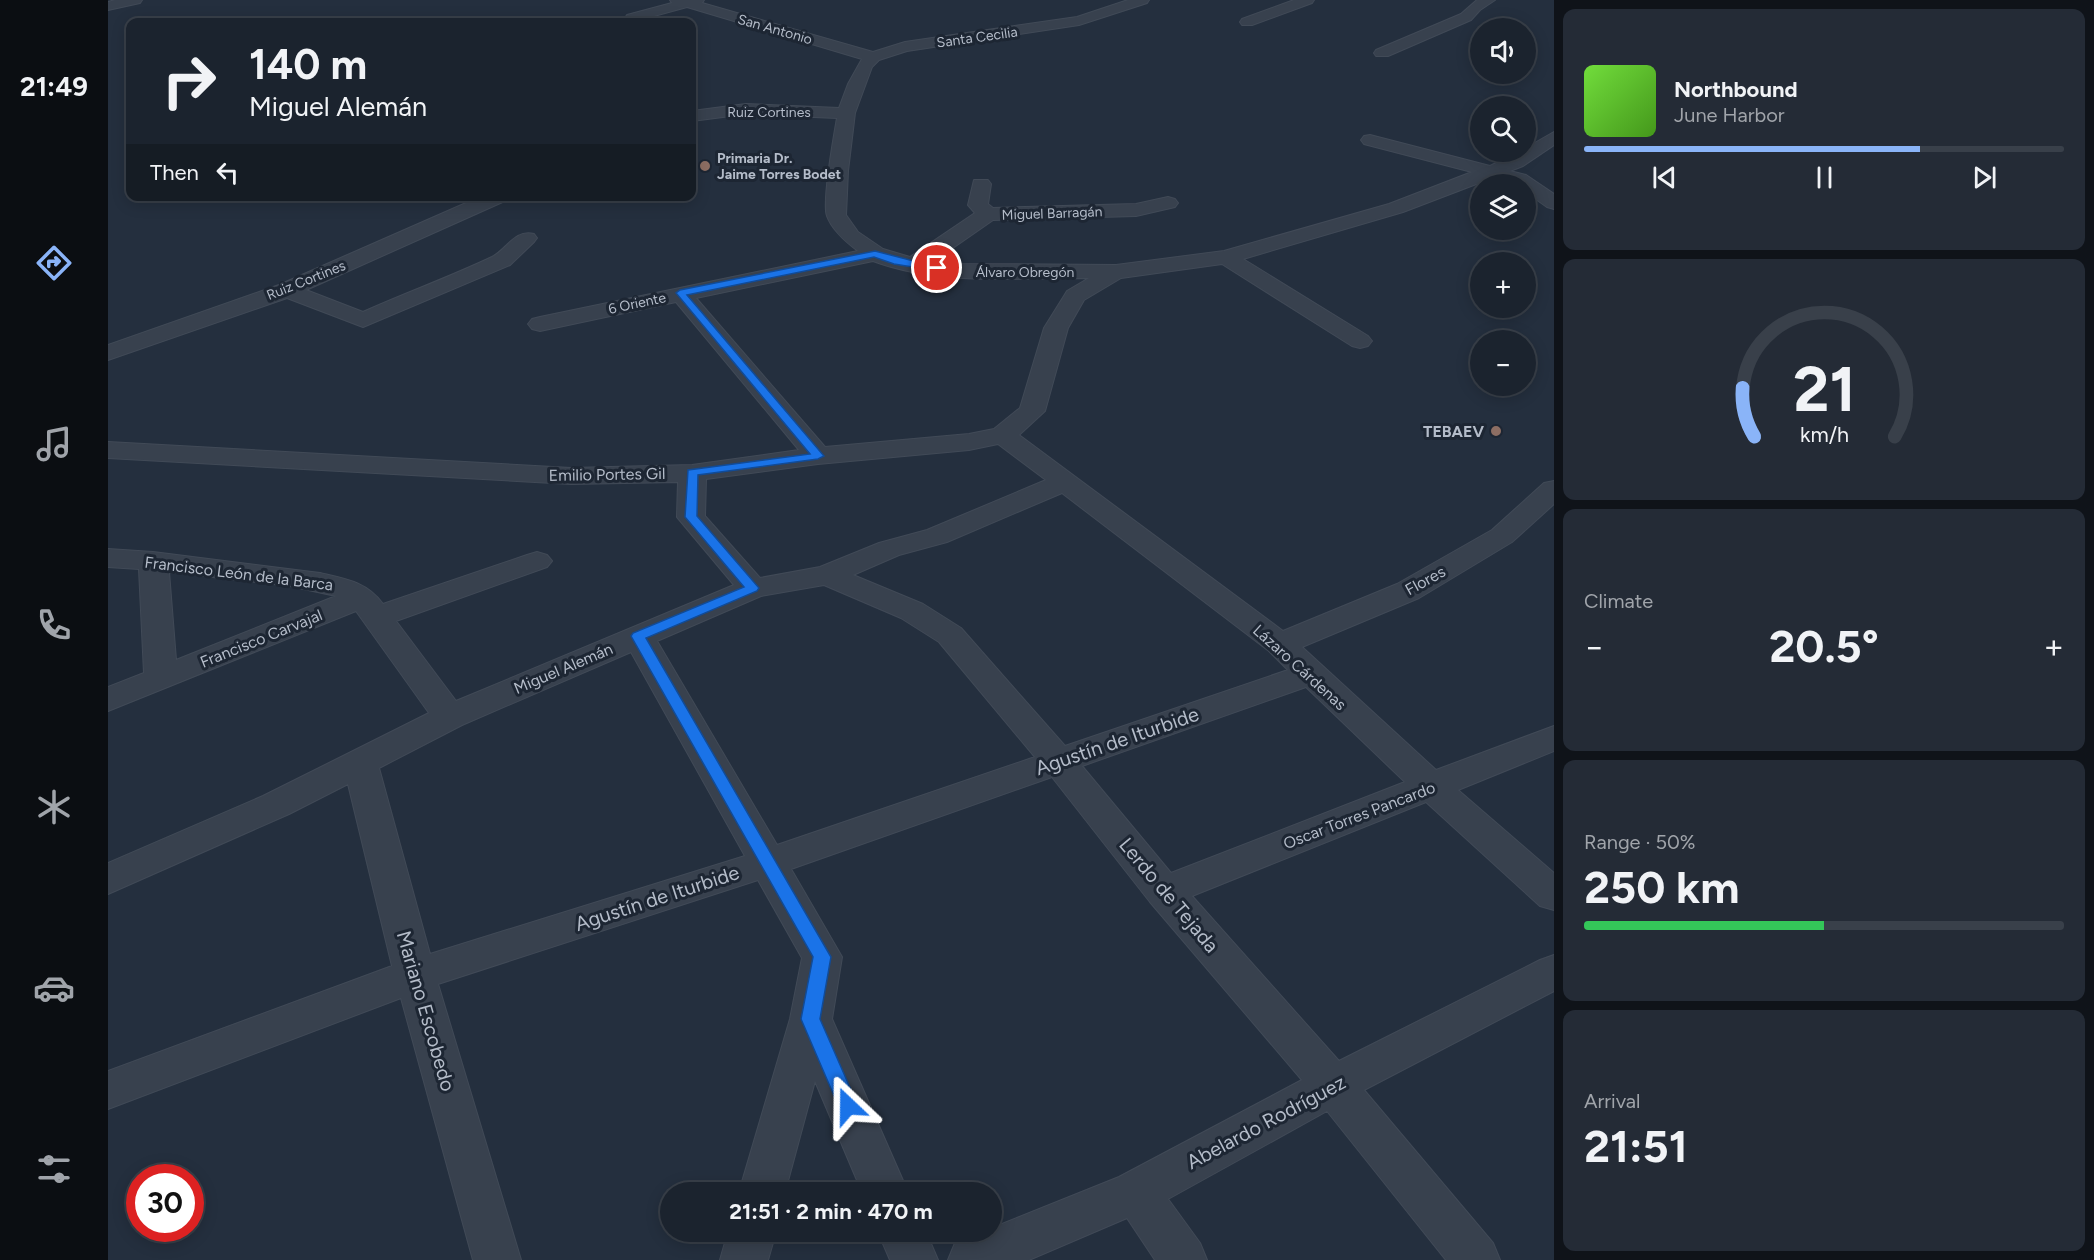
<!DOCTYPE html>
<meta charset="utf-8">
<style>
:root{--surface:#1b232e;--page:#242b36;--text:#f1f3f6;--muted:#a0a4aa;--line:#39404a;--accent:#8ab4f8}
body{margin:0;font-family:Figtree,sans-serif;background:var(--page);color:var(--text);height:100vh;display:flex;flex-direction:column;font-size:22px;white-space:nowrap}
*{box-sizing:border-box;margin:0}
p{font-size:20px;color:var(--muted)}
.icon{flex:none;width:33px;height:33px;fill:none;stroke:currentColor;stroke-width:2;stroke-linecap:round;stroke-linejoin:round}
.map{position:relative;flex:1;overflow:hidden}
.panel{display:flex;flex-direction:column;gap:9px;padding:9px;background:#0f1319;width:540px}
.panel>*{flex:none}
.banner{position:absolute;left:18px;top:18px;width:570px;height:183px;border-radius:12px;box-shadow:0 3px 15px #0003,0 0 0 2px var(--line);background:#1b232e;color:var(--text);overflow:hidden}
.controls{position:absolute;left:1362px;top:18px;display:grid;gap:12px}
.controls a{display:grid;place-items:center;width:66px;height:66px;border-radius:50%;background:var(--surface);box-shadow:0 3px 15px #0003,0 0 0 2px var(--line);font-size:30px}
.speed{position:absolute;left:18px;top:1164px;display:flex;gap:12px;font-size:30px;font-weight:700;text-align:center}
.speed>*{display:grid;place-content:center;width:78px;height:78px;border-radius:50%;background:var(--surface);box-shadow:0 3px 15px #0003,0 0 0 2px var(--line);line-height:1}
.speed .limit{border:9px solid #d22;background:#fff;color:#111}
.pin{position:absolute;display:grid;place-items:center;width:51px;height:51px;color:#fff;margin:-26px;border:3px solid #fff;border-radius:50%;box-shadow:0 2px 6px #0007}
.me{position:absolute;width:66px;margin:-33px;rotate:337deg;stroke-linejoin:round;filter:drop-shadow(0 0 4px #0008)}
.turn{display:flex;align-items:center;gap:21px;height:126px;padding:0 24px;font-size:27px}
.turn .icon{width:78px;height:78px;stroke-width:2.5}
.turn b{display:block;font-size:42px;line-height:51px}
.then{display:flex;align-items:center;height:57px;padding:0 24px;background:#0003;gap:12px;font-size:22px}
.big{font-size:45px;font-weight:700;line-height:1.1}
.panel .widget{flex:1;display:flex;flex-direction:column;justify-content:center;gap:9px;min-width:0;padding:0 21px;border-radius:12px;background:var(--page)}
.panel .dial{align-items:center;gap:0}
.dial svg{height:156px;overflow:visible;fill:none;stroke:var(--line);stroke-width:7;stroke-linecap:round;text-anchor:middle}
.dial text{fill:var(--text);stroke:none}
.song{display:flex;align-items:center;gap:18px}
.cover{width:72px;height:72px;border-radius:9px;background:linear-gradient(135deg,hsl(100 70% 55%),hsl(100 70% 35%))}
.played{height:6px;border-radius:3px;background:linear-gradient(90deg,var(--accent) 70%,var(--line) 70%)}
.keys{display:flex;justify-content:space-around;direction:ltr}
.heat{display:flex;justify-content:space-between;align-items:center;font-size:33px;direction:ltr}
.charge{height:9px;border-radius:4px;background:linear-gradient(90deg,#34c759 50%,var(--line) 0)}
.trip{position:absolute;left:552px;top:1182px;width:342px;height:60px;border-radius:30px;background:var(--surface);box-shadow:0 3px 15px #0003,0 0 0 2px var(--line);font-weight:700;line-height:60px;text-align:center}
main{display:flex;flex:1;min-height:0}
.menu{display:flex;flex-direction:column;width:108px;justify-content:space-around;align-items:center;background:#0b0e12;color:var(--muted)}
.menu .icon{width:42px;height:42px}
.menu .active{color:var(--accent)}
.menu b{font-size:27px;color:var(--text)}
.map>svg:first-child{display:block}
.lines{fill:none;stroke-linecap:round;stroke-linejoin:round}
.minor-casing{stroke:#414a57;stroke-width:2}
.minor{fill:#38414e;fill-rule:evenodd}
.route{fill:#1a73e8;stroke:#114b97;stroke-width:1.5}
.education-dot{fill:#8d6e63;stroke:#1d2633;stroke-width:2}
.labels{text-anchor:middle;stroke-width:6;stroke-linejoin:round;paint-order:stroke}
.far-street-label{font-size:14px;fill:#b4bcc9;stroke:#1d2633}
.far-poi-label{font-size:14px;font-weight:bold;fill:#b4bcc9;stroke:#1d2633;text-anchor:start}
.poi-label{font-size:16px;font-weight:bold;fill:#b4bcc9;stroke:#1d2633;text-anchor:end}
.street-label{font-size:16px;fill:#b4bcc9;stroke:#1d2633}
.near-street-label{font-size:20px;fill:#b4bcc9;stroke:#1d2633}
</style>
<main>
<nav class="menu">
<b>21:49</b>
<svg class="icon active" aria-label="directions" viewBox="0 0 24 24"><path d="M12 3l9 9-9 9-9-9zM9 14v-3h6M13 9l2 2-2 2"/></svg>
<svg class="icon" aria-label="music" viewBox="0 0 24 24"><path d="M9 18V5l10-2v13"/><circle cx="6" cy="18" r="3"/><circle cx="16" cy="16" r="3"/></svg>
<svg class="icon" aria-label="phone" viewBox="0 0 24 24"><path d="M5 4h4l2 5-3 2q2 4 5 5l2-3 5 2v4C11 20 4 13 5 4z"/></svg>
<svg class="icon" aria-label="climate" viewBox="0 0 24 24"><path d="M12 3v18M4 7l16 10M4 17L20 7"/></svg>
<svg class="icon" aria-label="car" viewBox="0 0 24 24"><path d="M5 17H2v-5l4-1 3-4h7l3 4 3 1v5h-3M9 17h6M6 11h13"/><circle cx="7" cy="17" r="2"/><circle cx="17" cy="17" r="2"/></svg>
<svg class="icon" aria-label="filters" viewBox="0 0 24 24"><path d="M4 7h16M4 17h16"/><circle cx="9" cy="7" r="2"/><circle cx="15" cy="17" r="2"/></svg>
</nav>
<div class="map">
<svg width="1446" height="1260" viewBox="0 0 1446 1260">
<rect width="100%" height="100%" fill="#242f3e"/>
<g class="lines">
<defs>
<path id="minor" d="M7,0H34L32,3L0,10V2Z
M562,0H596L594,3L765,52L797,42L969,17L1020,0H1041L1039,3L971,25L799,51L771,60L764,67L747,113L740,171L738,215L750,232L775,249L802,257L867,213L860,205L866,180H880L883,184L880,204L885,208L1028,204L1060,197L1067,199L1070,203L1067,207L1028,216L885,220L826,261L852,264L1008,265L1116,251L1281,204L1364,172L1256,144L1253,140L1256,136L1262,135L1382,166L1411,152H1418V148L1446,132V145L1415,166L1402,171L1418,175L1446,194V209L1439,207L1418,192V184H1406L1384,178L1295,212L1135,259L1260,336L1264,341L1260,346L1252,348L1244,346L1114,264L1013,278L976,300L960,328L937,411L911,435L1175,631L1289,584L1384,530L1436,483L1446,481V504L1404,542L1311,598L1194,647L1328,770L1446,726V751L1350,790L1446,873V910L1432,906L1318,802L1084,896L1231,1061L1432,960L1446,955V991L1256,1090L1385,1243L1392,1260H1338L1219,1111L1060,1199L1092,1243L1099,1260H1047L1019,1218L921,1260H840L847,1243L876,1232H884V1228L1011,1177L1194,1080L1042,902L944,777L683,869L734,957L724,1019L800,1192H754L707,1081L677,1192H631L682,1019L694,958L650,880L330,984L413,1260H365L293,998L0,1109V1071L284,966L240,784L181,814L0,894V863L155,796L321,713L248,611L0,711V687L36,673L31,569L0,567V549L45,552L212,573C238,579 259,582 275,604L419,555L429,552L439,555L444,561L439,567L288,621L348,701L626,585L569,517L570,482L463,484L0,458V442L463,468L584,465L691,450L568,302L432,331L424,329L420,324L424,319L432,317L750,251C738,242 724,230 719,216C714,203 726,135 729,118L638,114L584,121V111L638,104L731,108L740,84L754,59L579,7L524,22L517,18L519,15L564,3ZM765,261C832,286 910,278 981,278L959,291L956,296L936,328L912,408L886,429L861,434L717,447L588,298ZM890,444L938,480L819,530L771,543L712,567L652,578L597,516L598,479L710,464L861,450ZM954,493L1161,651L1180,670L957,746L853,628L815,604L745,575L791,555L839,542ZM61,572L182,586L228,596L68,660ZM716,585L793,618L831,642L927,757L669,845L549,641L653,596ZM523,652L637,856L322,954L271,768L354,725ZM1198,687L1297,782L1063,873L974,766Z
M1186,0H1206L1204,3L1144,25H1134L1132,22L1134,19Z
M1369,0H1387L1372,10L1363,20L1280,56H1268L1266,53L1268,50L1353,14Z
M374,196H401L399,200L198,290L255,312C297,293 342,277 384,257C399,249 407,229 426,234L429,238L426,242L402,265L255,327L179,298L0,360V345L171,285Z
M620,1232H668L660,1260H612Z
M770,1232H818L830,1260H782Z"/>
</defs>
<use href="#minor" class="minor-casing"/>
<use href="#minor" class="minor"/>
</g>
<path class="route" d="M767,251L833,268L829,271L786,264L766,257L579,295L716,456L710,459L590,475L589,516L651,588L649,591L538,638L723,957L712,1019L750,1106L747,1112L740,1114L733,1112L693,1019L705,957L523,636L525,633L636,587L577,517L580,470L702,454L568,293L572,290Z"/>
<g class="education-dot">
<circle cx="597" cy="166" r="6"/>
<circle cx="1388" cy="431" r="6"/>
</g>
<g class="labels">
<g class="far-street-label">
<text transform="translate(667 29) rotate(16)" y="5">San Antonio</text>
<text transform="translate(869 37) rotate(-8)" y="5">Santa Cecilia</text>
<text x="661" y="117">Ruiz Cortines</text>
<text transform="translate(944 213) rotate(-2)" y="5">Miguel Barragán</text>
<text x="917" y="277">Álvaro Obregón</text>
<text transform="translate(198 280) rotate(-22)" y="5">Ruiz Cortines</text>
<text transform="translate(529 303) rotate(-12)" y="5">6 Oriente</text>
</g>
<g class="far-poi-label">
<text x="609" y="163">Primaria Dr.<tspan x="609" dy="16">Jaime Torres Bodet</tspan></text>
</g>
<g class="poi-label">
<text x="1376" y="437">TEBAEV</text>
</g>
<g class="street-label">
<text transform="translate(499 474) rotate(-1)" y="6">Emilio Portes Gil</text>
<text transform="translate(131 573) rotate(7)" y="6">Francisco León de la Barca</text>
<text transform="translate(1317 580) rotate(-29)" y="6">Flores</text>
<text transform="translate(153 638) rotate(-22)" y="6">Francisco Carvajal</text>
<text transform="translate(1192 667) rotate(42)" y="6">Lázaro Cárdenas</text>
<text transform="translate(455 668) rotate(-23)" y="6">Miguel Alemán</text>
<text transform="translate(1251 815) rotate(-21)" y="6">Oscar Torres Pancardo</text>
</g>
<g class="near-street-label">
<text transform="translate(1009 741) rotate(-19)" y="7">Agustín de Iturbide</text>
<text transform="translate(1061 895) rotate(50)" y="7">Lerdo de Tejada</text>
<text transform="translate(549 898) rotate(-18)" y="7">Agustín de Iturbide</text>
<text transform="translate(318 1011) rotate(74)" y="7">Mariano Escobedo</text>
<text transform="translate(1158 1122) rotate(-28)" y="7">Abelardo Rodríguez</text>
</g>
</g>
</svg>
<div class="controls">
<a><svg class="icon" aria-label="sound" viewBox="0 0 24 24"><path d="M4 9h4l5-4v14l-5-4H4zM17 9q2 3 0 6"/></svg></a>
<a><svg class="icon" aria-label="search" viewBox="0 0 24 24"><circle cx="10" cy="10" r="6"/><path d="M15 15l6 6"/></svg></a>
<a><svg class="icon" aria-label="layers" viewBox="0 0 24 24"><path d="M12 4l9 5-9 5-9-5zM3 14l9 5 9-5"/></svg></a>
<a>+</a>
<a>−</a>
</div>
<div class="speed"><div class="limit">30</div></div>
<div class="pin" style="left:829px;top:268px;background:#d93025"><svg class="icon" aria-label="arrive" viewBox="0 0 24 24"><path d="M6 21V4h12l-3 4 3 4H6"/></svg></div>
<svg class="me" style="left:740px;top:1106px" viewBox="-20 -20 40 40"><path d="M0-17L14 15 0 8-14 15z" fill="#1a73e8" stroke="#fff" stroke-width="4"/></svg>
<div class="trip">21:51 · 2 min · 470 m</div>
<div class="banner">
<div class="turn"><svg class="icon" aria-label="right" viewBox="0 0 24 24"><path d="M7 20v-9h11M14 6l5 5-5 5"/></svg><div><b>140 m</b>Miguel Alemán</div></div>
<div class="then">Then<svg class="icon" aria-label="left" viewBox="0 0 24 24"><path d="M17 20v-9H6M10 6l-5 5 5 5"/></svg></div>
</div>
</div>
<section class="panel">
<div class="widget">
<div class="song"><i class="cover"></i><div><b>Northbound</b><p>June Harbor</p></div></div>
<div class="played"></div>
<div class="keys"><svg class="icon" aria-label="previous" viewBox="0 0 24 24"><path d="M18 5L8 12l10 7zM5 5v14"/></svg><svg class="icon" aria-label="pause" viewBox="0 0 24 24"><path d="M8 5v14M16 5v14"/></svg><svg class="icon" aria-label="next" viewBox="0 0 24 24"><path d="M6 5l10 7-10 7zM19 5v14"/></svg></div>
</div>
<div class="widget dial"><svg viewBox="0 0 100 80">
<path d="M14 69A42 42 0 1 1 86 69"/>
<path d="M14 69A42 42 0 0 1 8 44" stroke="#8ab4f8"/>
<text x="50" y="56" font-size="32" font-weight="700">21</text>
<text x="50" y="72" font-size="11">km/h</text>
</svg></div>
<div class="widget"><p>Climate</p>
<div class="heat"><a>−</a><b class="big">20.5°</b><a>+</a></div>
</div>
<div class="widget"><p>Range · 50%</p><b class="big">250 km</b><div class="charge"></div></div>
<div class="widget"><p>Arrival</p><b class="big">21:51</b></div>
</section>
</main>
